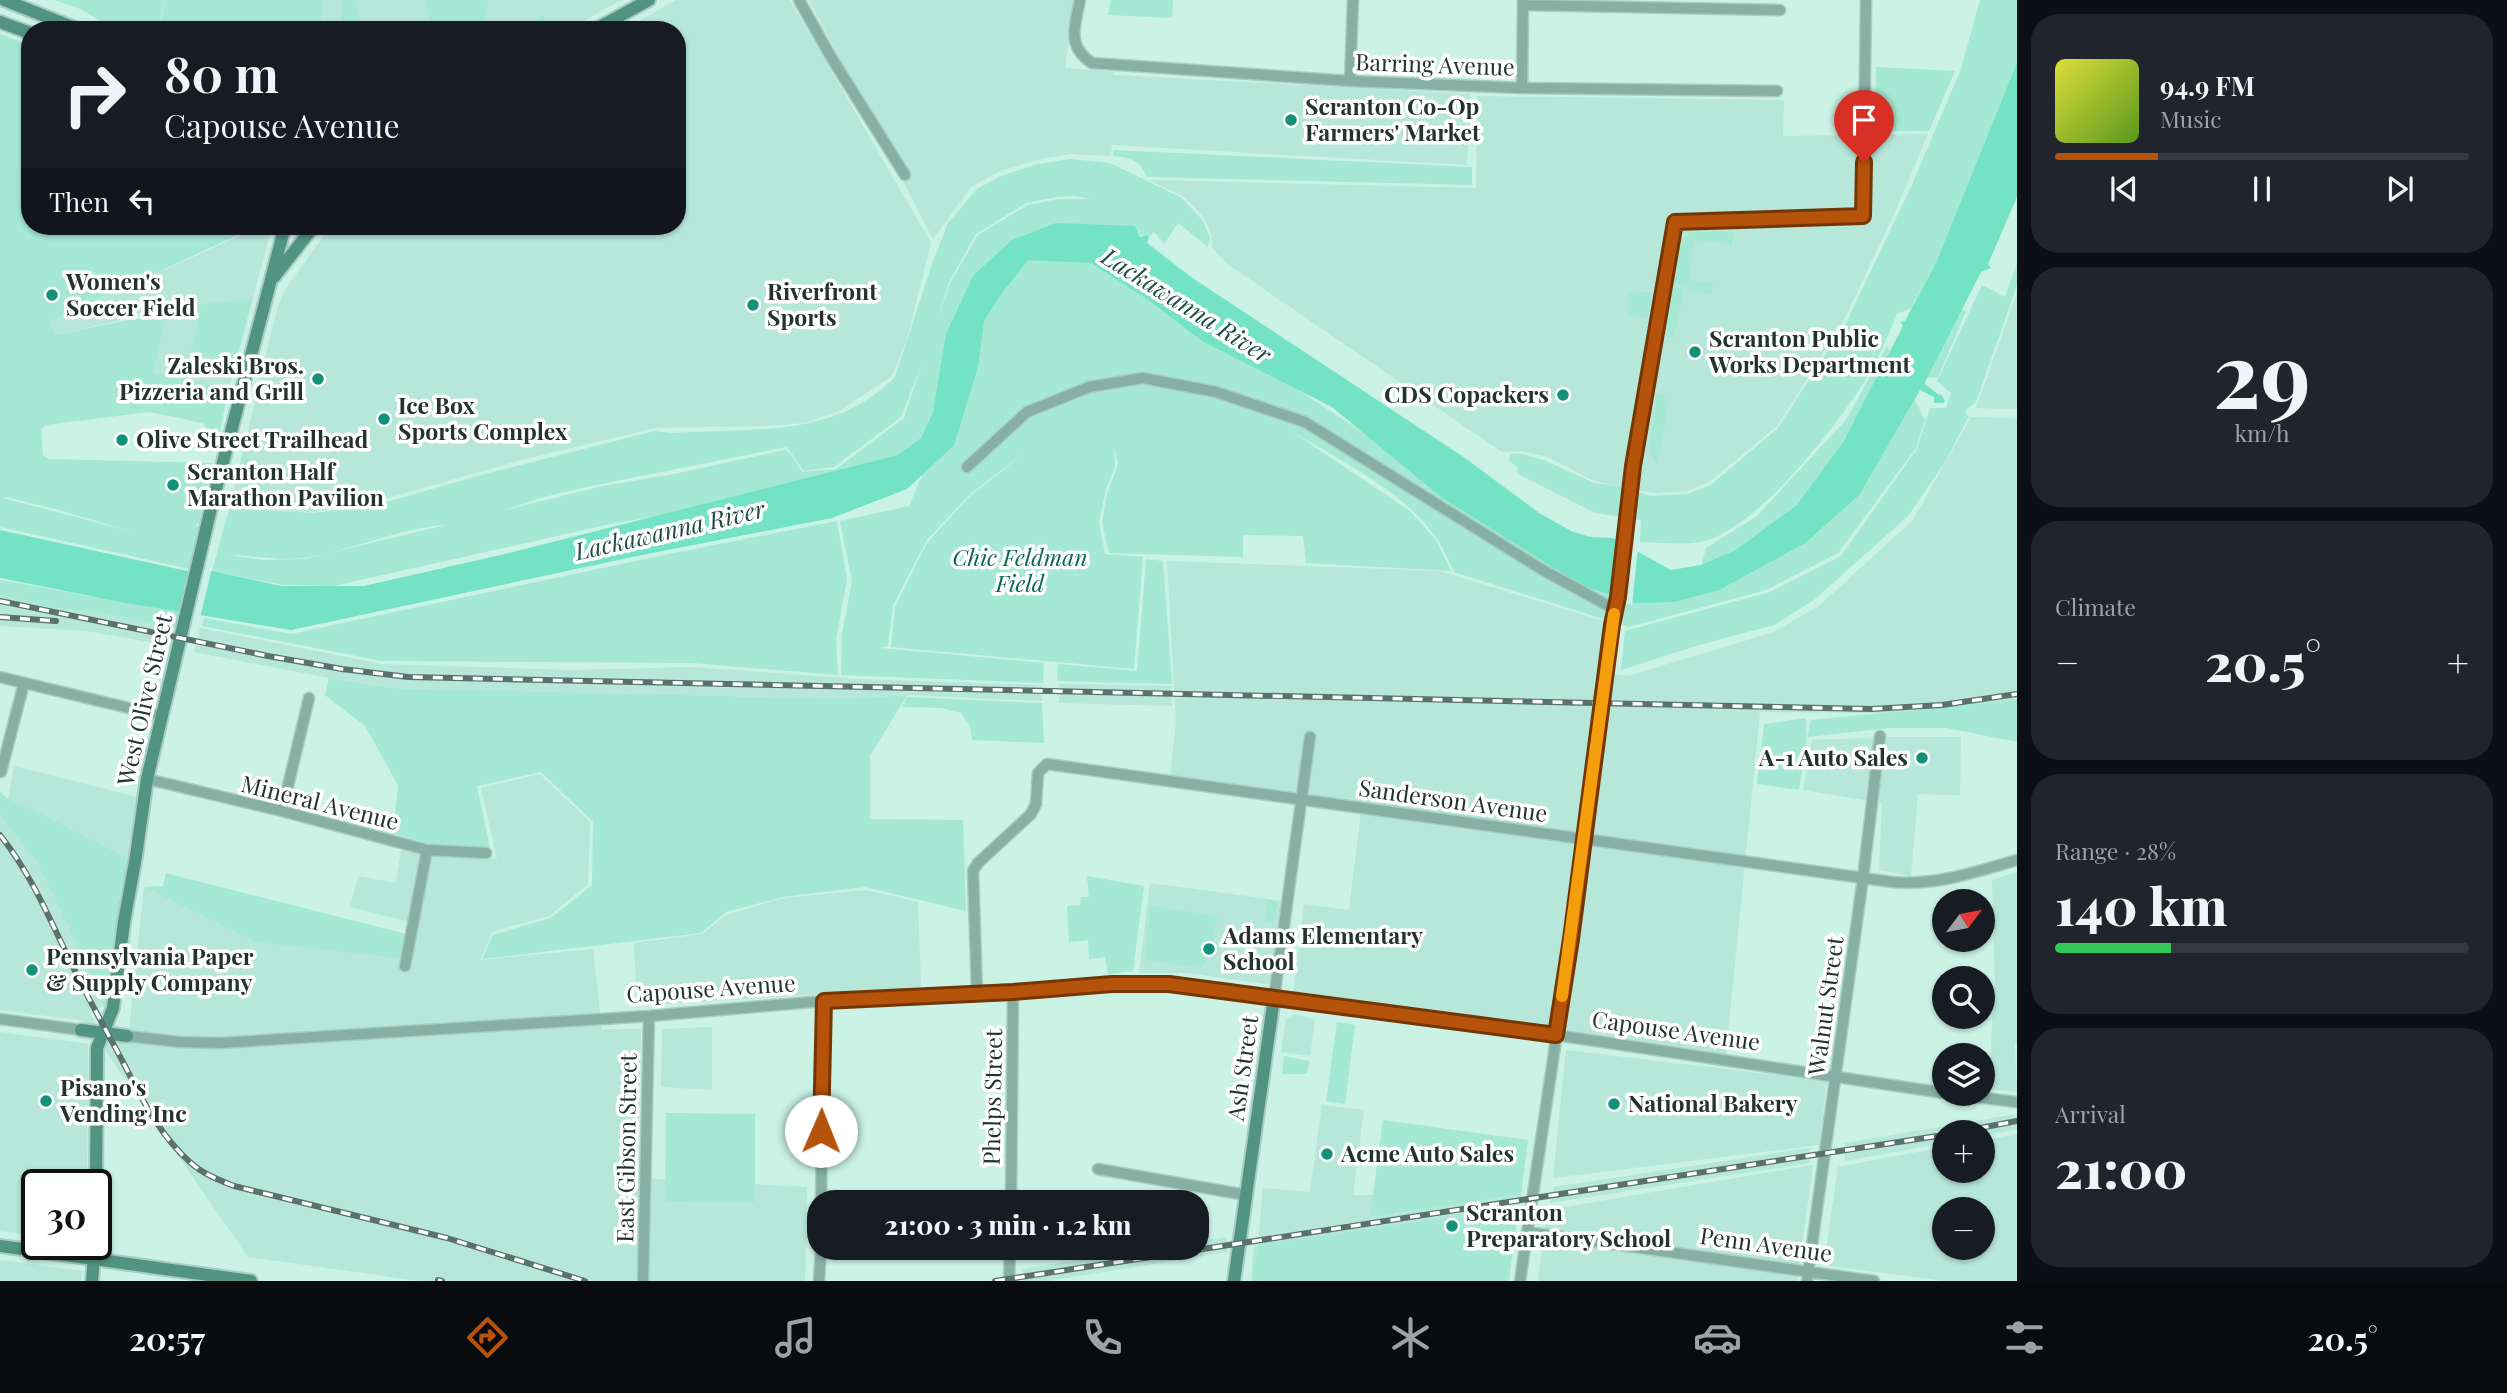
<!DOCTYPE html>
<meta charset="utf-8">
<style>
:root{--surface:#171b24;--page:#20242c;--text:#f1f3f6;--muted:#9ea1a6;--line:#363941;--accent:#b45309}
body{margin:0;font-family:"Playfair Display",serif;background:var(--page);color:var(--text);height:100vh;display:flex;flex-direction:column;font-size:26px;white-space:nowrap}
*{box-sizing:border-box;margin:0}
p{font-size:23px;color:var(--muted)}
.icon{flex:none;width:38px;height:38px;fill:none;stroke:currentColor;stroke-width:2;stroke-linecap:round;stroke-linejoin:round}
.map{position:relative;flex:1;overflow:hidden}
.sheet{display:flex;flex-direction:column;gap:14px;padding:14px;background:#0d0f14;width:490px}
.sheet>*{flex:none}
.banner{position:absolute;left:21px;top:21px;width:665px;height:214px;border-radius:28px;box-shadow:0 2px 5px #0004;background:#171b24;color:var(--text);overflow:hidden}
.needle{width:46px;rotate:58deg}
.tools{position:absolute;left:1932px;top:889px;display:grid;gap:14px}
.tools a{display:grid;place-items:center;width:63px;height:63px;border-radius:50%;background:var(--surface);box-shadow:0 2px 5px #0004;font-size:35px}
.speed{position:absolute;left:21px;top:1169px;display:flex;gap:14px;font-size:35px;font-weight:700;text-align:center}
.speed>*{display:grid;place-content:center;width:91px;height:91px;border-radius:50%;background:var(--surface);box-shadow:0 2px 5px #0004;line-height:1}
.speed .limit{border:4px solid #111;border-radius:10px;background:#fff;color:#111}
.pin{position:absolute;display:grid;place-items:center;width:60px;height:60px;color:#fff;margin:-72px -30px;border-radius:50% 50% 50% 0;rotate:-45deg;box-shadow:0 0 7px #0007}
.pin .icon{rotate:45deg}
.me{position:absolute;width:77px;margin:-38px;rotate:1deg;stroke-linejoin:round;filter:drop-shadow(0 0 5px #0008)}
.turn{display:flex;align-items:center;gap:24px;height:147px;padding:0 28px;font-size:32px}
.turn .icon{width:91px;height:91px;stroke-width:2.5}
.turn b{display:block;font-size:49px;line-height:60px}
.then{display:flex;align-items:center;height:66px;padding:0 28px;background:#0003;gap:14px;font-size:26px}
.big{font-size:52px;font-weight:800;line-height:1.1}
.sheet .tile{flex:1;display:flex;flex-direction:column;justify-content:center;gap:10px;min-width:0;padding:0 24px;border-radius:28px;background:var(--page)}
.sheet .dial{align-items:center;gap:0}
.dial b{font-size:91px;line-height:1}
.song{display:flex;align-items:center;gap:21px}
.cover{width:84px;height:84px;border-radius:10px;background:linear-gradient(135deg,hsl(60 70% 55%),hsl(90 70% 35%))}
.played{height:7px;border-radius:4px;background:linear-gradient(90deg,var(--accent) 25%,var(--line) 25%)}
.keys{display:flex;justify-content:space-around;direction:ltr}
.heat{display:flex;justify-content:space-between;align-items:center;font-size:38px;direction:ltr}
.charge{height:10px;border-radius:5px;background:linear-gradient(90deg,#34c759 28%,var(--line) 0)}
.trip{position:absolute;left:807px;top:1190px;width:402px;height:70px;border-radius:28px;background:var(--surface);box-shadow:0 2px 5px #0004;font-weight:800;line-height:70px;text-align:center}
.tabs{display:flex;height:112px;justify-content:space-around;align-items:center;background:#090b0e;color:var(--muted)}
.tabs .icon{width:49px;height:49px}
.tabs .selected{color:var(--accent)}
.tabs b{font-size:32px;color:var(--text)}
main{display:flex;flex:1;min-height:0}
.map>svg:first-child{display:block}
.built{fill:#b6e7d9;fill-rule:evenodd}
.green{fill:#a5e8d4;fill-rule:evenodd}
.water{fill:#73e2c5}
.pier{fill:#caf2e5}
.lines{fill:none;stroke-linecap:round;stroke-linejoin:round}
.street-casing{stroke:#a9ccc1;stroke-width:13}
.secondary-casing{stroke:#a9ccc1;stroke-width:16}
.street{stroke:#85b0a3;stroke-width:10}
.secondary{stroke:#509481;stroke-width:12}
.rail-casing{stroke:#5a726b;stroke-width:6}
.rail{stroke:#fff;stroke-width:3.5;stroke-dasharray:10;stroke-linecap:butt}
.route-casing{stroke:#753606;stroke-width:18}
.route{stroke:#b45309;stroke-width:12}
.slow{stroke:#f59e0b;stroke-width:12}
.poi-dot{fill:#129178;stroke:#fff;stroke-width:2.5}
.labels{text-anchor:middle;stroke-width:7;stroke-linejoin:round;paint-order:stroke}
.street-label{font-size:23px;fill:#24332f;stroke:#fff}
.poi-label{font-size:23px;font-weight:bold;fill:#24332f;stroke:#fff;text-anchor:start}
.park-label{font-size:23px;font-style:italic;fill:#086654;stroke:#fff}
.water-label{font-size:24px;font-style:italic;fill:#1d4d41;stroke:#fff}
</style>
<main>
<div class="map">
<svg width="2017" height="1281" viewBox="0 0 2017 1281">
<rect width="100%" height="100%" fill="#caf2e5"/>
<path class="built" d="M56,0H621L568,30H118L79,8Z
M676,0H790L931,243L906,342L892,376L839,411L804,423L767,426L655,428L525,459L370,503L312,512L248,509L236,497L232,498L276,313L284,291L331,226H677V30H623Z
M809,0H1074L1065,68L1114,72V75L1471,94L1467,165L1112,145L1111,156L1071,154L1040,159L1000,171L971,187L933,239Z
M1477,96L1784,100L1783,136L1928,134L1893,216L1843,322L1777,426L1709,482L1687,491L1654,493L1594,481L1548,457L1520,451L1502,452L1226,263L1212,248V236L1205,219L1185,197L1148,180L1476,188ZM1689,232H1734L1729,244L1694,239L1687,286L1673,283L1682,236ZM1684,289L1683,290L1666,336L1672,293Z
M261,226H272L228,393L151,374L167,310L55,335L50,322Z
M2017,293V409L1976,408Z
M1971,417L2017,418V700L1880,713L1760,712L1726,1054L1549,1027L1293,994L1304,904L1349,910L1362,803L1170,777L1176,721L1167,561L1439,571L1607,622L1601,672L1628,676L1774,632L1820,605L1913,520Z
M0,595L47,607L94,612L175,628L172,646L86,631L0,626Z
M200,628L382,664L571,670L692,667L856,679L1042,685V701L907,695L845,699L389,688L329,678L194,652Z
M1059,684L1171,686L1172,706L1059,703Z
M1892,737H1961L1960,795L1918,794L1911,876L1879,870L1882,803L1803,790L1812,740Z
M14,766L137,797L127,858L35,810L8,799Z
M540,774L590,822L588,884L549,916L493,931L480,960L593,949L602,1029H641L638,1178L807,1187L805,1281H420L248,1257L85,1021L0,1010V815L38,864L86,963L103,1006L89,1012L96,1025L110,1029L129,1030L144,887L255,942L399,957L410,922L350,907L358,876L396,883L401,851L497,859L481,788Z
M2017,872V1044H2015L2017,1092L1989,1089L1993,1004H1983V986H1995L1992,880Z
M1150,883L1283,901L1272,985L1187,973H1139Z
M866,890L918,902L921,987L637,1006L634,943L702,934L726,915L783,898Z
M1295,1014L1315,1020L1310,1056L1281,1052L1286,1019Z
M712,1027V1090L661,1087L662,1029Z
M0,1032L88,1044L87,1185H37V1236L0,1231Z
M1566,1050L1827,1081L1819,1145L1553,1178Z
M1322,1105L1364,1110L1353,1195H1373L1370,1216L1521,1194L1508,1281H1251L1254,1245L1258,1244L1263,1188L1310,1192Z
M2010,1115L2017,1116V1129L1983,1136V1132H1944V1143L1845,1161V1143Z
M2017,1134V1281H1944L1824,1265L1838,1167L1944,1147V1171H1983V1141ZM1944,1209H1983V1248H1944Z
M1809,1148L1810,1163L1550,1203L1554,1187Z
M1813,1165L1797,1281H1538L1547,1210Z
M1227,1237V1252L1047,1281H1024L1023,1269L1155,1248H1197V1242Z
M0,1260L83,1271L81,1281H0Z"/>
<path class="green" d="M55,0H162L160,16L155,30H118L78,8Z
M167,0H321V26L320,30H159Z
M342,0H355L363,30H341Z
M425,0H488L486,16L477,30H433Z
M1111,0H1173L1172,18L1108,15Z
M1980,0H2017V64L1936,263L1911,308L1897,314C1887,340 1874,367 1859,390C1829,435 1756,528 1704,541C1684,546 1660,542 1640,542L1641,520L1595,513L1516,473L1518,468L1509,461L1510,454H1522L1546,461L1594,483L1618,486L1651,496L1688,494L1711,485L1778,428L1847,321L1911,187L1961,69Z
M543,16L551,30H515Z
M0,34L30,45V226H257L50,322L55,335L212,303L252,299L232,376L217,371L220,360L191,353L199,320L166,315L153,373L229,389L217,444L204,442L206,427L203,423L149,412L46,425L41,430L43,455L49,459L212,463L199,524H196L198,527L190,569L0,527ZM4,497L52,508L137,533L3,498Z
M1876,67L1955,71L1929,131H1876Z
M1113,150L1472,167V185L1147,177C1139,159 1131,158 1113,156Z
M1070,159L1110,163L1182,198L1203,221L1210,238L1208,247L1178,223L1164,244L1154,232L1149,237L1146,235L1141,236L1135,226L1119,228L1280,378L1481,510L1697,582L1706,548L1757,516L1846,420L1887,346L1925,420L1916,448L1838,553L1766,590L1629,627L1454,572C1449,561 1444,549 1437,539C1405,491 1339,460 1291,431L1410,511L1436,540L1451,571L1306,563L1303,536L1243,535V557L1109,553L1102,523L1107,494L1118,464L1114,447L1115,467L1106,489L1099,522L1105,554L1143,557L1134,669L891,647L895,607L927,543L969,497L1027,451L968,496L927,540L893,605L888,646L880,648L1044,663L1043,683L841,675L842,634L852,581L840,521L909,506L922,476L915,475L615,523L333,586L283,585L212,571L232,498L236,497L248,509L313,513L373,506L474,477L655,431L672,433C752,427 833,440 895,377L932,264L948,223L977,189L1001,176L1037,164ZM1075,196L1090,199H1058L1028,205L978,235L950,283L936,323L949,282L976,234L1026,203L1056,197ZM923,361L904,418L836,469L802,472L790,453L785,450L674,474L598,487L502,511L540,498L581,488L786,447L790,451L804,471L834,467L901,417ZM446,525L305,559L262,560L229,555C254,555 279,561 304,558C352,551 397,528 446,525Z
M1689,232H1734L1731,247H1729V244L1694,240L1689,280L1713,283L1711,295L1687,290V286L1672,283L1680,240Z
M2017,263V285L1976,402L1965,410L1966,415L1969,416L1945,462L1908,516L1814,600L1774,625L1699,645L1621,670L1625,631L1770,592L1841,556L1917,449L1930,408H1946L1951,393L1937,381L1982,285L2005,297Z
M1672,287L1684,289L1674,338L1666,336Z
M1629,291L1652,293L1649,315L1645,318L1627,315Z
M1956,309L1966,311L1938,377L1926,378Z
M1657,394L1665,395L1664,401L1669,402L1657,465L1649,451Z
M244,448L254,486L264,485L263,490L236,483Z
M837,521L847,579L836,640L838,675L692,663L382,661L202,626L204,618L291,634L659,556Z
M1146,559L1163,561L1172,684L1057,681L1058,664L1137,671Z
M0,580L180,612L175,628L94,612L47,607L0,595Z
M329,678L389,688L845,699L907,695L870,756V819L963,820L966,911L865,887L783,897L726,912L701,933L482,959L493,935L551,918L592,885L593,822L541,772L477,786L490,848L429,844L393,833L398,785L365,726L325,695Z
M907,697L1042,703L1044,743L972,740L970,726L961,713L942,708L902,707Z
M2017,700V742L1947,728H1890L1807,737L1811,720Z
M1806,718V747L1799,790L1757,784L1764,724Z
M0,792L8,799L35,810L127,858L107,1014L86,963L38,864L0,815Z
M166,873L406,934L399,958L255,942L144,887L163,886Z
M1087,876L1144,886L1133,971L1108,974L1105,957L1089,959L1088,940L1069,942L1067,906L1080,905L1081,897H1089Z
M1268,900L1278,902L1275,923L1265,921Z
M1150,906L1217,916L1213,944L1202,968L1145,960Z
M1337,1022L1355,1025L1345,1104L1326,1101Z
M1284,1056L1309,1061L1307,1074H1282Z
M666,1113L755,1114V1202L665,1201Z
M1383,1120L1528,1140L1521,1194L1370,1217Z
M1518,1207L1509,1281H1253L1258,1245Z"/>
<path class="water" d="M2017,63V197L1988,264L1991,268L1981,272L1925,382V384L1939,395L1941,394L1945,401L1943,403H1934V397L1920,390L1859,495L1805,543L1719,590L1674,602L1635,603L1581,585L1441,497L1332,407L1202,341L1150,301L1091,263L1028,260L1002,293L984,321L978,367L954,445L907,489L832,518L637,556L291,630L126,603L0,578V530L187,571H212L281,586H364L505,554L898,455L921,438L933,413L946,334L973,276L1012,240L1056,223L1135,226L1140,237L1146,235L1149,237L1147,243L1191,277L1465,458L1539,513L1571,531L1590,537L1613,538L1671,570L1701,565L1736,550L1797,505L1844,441L1903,326L1900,322L1905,321L1936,263Z"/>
<path class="pier" d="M1617,536L1638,548L1632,605L1611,598Z
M190,567L212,568L200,618L180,615Z"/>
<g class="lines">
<defs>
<path id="street" d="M799,0L831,57L905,175
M1080,0C1075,26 1066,46 1092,63L1350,81L1522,88L1777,91
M1523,5L1780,10
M1350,81L1353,0
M1522,88L1523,1
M967,467L1027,412L1089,387L1143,378L1216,392L1305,422L1541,569L1616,610
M0,677L162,716
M1,772L24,683
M147,779L282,811L427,850L486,853
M282,811L309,698
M405,966L427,850
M977,993L973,871L978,863L1031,814L1036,804L1038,773L1047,764L1892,882C1935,886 1976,872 2017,860
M1274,998L1310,737
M0,1019L81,1030
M127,1036L180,1042L220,1043L649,1016L824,1001L1140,982L1187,985L1556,1035L1944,1093
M1951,1094L2017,1102
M1098,1169L1246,1195
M821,1202L824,1001
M1011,1202L1013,992
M1527,1232L1874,1281
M643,1281L649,1016
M819,1281L821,1248
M1009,1281L1010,1248
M1520,1281L1571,939L1612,625L1618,597L1633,466L1675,222L1863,216L1866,0
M1807,1281L1863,878L1880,736"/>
<path id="secondary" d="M4,0L80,30
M0,22L30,33
M594,30L649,0
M274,277L314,226
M81,1030L127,1036
M96,1191L97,1048L113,1008L124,922L136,856L147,779L211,508L285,226
M0,1246L251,1281
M92,1281L95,1244
M1234,1281L1274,998"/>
</defs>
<use href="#street" class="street-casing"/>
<use href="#secondary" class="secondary-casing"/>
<use href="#street" class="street"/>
<use href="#secondary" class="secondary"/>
<defs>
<path id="rail" d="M0,601L268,656L342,669L408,677L1871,709L1942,705L2017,694
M0,617L56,621
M0,835C35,879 54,930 80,981C94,1009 110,1037 125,1066C143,1101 161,1137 191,1163C203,1174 219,1180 234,1186L447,1238L585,1281
M1959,1132L2017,1121
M438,1280L442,1281
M995,1281L1944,1135"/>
</defs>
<use href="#rail" class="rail-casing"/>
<use href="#rail" class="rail"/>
</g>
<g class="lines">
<defs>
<path id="route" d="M821,1131L824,1001L1013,992L1112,984H1169L1556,1035L1571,939L1612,625L1618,597L1633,466L1675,222L1863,216L1864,162"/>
</defs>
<use href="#route" class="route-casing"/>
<use href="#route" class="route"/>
<path class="slow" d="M1562,996L1614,614"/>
</g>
<g class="poi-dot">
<circle cx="1291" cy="120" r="7"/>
<circle cx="52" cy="295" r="7"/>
<circle cx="753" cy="305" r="7"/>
<circle cx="1695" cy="352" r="7"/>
<circle cx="318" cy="379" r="7"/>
<circle cx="1563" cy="395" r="7"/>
<circle cx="384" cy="419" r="7"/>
<circle cx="122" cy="440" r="7"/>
<circle cx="173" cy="485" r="7"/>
<circle cx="1922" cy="758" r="7"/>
<circle cx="1209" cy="949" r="7"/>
<circle cx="32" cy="970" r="7"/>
<circle cx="46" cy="1101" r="7"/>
<circle cx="1614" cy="1104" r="7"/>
<circle cx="1327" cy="1154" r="7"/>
<circle cx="1452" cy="1226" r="7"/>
</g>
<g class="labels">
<g class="street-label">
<text transform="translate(1435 65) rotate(2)" y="8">Barring Avenue</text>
<text transform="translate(145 700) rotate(-77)" y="8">West Olive Street</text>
<text transform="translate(1453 801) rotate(8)" y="8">Sanderson Avenue</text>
<text transform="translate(320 803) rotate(14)" y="8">Mineral Avenue</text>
<text transform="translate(711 989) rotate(-4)" y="8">Capouse Avenue</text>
<text transform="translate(1826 1006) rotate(-82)" y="8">Walnut Street</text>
<text transform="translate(1676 1031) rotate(8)" y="8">Capouse Avenue</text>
<text transform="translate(1243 1068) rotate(-82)" y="8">Ash Street</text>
<text transform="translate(993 1097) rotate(-89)" y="8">Phelps Street</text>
<text transform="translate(627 1148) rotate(-89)" y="8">East Gibson Street</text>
<text transform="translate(1766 1245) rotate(8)" y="8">Penn Avenue</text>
</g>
<g class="poi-label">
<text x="1305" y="115">Scranton Co-Op<tspan x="1305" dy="26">Farmers' Market</tspan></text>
<text x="66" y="290">Women's<tspan x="66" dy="26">Soccer Field</tspan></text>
<text x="767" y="300">Riverfront<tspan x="767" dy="26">Sports</tspan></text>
<text x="1709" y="347">Scranton Public<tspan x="1709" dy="26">Works Department</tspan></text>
<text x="304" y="374" text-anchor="end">Zaleski Bros.<tspan x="304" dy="26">Pizzeria and Grill</tspan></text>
<text x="1549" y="403" text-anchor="end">CDS Copackers</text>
<text x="398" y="414">Ice Box<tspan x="398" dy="26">Sports Complex</tspan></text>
<text x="136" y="448">Olive Street Trailhead</text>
<text x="187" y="480">Scranton Half<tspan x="187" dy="26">Marathon Pavilion</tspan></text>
<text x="1908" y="766" text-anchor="end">A-1 Auto Sales</text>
<text x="1223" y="944">Adams Elementary<tspan x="1223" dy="26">School</tspan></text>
<text x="46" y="965">Pennsylvania Paper<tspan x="46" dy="26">&amp; Supply Company</tspan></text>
<text x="60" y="1096">Pisano's<tspan x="60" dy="26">Vending Inc</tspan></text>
<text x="1628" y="1112">National Bakery</text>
<text x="1341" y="1162">Acme Auto Sales</text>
<text x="1466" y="1221">Scranton<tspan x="1466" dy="26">Preparatory School</tspan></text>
</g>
<g class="park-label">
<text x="1020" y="566">Chic Feldman<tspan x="1020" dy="26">Field</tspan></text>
</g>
<g class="water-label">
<text transform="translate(1186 306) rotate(32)" y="8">Lackawanna River</text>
<text transform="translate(670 531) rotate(-13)" y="8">Lackawanna River</text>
</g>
</g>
</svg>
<div class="tools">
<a><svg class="needle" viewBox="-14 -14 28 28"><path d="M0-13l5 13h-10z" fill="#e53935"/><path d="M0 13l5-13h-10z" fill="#9ea1a6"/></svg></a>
<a><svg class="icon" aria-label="search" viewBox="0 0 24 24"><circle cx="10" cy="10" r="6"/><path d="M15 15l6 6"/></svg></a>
<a><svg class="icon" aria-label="layers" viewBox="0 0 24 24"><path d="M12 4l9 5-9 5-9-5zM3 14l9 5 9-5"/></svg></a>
<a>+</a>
<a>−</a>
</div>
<div class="speed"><div class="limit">30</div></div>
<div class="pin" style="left:1864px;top:162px;background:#d93025"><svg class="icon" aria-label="arrive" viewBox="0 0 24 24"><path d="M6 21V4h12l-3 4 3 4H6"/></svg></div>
<svg class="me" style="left:821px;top:1131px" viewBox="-20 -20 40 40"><circle r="19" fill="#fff"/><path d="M0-13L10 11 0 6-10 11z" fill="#b45309"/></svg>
<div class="trip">21:00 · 3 min · 1.2 km</div>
<div class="banner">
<div class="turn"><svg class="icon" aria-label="right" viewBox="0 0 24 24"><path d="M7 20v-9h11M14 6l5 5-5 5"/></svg><div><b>80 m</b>Capouse Avenue</div></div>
<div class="then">Then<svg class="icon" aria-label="left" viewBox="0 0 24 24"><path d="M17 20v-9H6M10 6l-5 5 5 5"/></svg></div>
</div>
</div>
<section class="sheet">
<div class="tile">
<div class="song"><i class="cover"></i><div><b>94.9 FM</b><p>Music</p></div></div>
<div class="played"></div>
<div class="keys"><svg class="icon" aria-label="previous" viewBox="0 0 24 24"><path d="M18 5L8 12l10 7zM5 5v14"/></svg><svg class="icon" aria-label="pause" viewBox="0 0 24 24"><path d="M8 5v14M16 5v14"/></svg><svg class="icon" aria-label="next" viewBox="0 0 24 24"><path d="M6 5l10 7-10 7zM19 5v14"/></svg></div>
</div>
<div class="tile dial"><b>29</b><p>km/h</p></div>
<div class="tile"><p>Climate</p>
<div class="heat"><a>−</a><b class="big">20.5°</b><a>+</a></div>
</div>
<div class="tile"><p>Range · 28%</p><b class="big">140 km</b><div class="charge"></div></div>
<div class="tile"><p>Arrival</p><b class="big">21:00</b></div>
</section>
</main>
<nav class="tabs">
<b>20:57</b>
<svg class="icon selected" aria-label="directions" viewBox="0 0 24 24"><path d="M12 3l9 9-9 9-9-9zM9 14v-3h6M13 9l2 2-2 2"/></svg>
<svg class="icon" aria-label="music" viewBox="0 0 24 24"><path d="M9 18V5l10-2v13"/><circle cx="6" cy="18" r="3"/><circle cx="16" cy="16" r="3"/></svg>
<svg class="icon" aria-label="phone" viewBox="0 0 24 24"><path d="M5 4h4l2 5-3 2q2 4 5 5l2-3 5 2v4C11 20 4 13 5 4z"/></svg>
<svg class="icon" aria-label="climate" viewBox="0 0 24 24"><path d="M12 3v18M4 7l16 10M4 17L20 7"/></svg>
<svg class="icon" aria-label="car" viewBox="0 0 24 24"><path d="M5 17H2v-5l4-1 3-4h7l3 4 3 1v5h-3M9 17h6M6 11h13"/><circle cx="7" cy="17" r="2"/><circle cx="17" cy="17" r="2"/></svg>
<svg class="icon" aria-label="filters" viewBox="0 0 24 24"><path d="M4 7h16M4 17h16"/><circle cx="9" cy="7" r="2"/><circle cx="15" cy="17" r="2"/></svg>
<b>20.5°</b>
</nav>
